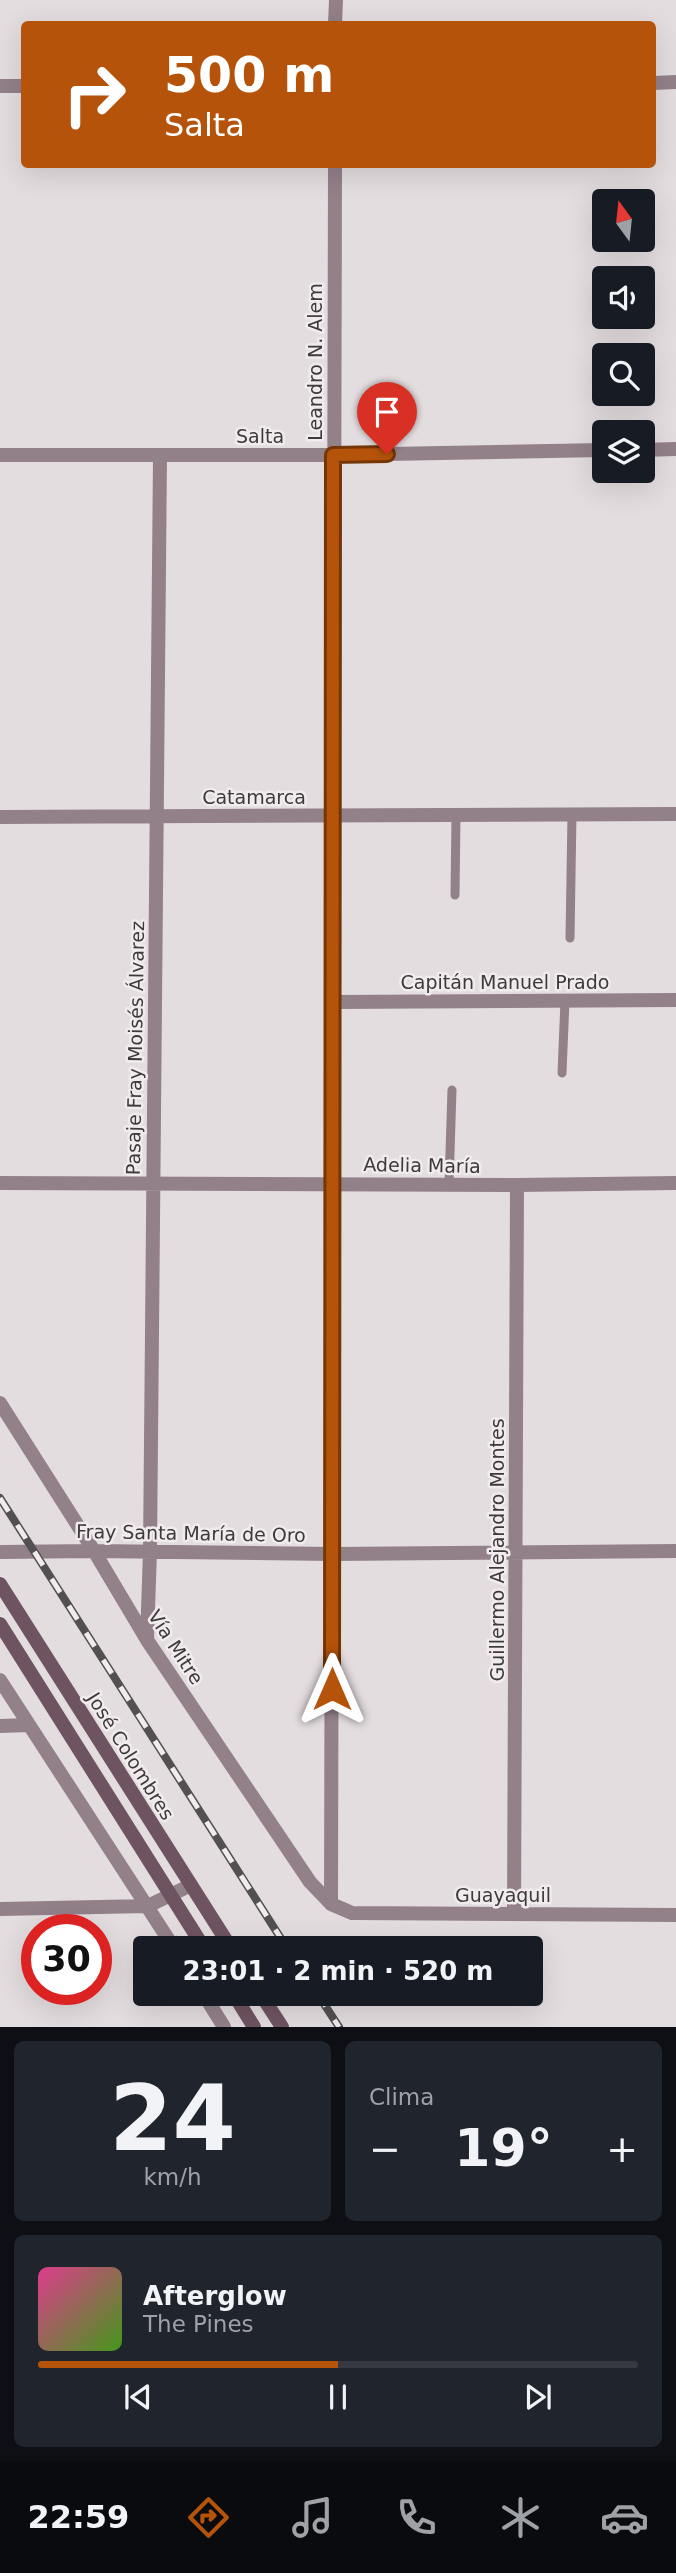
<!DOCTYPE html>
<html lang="es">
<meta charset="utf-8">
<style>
:root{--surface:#171b24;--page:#20242c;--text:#f1f3f6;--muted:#9ea1a6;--line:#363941;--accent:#b45309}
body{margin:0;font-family:"DejaVu Sans",sans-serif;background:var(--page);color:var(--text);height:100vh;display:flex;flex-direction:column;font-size:26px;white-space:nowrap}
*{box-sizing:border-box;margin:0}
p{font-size:23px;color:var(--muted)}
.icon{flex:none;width:38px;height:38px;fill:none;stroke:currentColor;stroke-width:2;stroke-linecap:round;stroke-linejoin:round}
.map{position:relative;height:2027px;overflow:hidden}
.sheet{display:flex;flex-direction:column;gap:14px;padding:14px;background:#0d0f14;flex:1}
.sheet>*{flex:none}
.guide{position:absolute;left:21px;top:21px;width:635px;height:147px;border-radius:7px;box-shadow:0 7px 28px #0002;background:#b45309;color:#fff;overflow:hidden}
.needle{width:46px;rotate:345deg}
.fabs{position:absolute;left:592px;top:189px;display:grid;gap:14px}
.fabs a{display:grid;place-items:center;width:63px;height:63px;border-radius:7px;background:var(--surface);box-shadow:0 7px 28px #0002;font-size:35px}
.speed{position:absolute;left:21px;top:1914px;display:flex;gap:14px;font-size:35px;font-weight:700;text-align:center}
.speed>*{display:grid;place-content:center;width:91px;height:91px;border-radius:50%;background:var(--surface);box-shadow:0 7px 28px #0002;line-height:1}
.speed .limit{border:10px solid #d22;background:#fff;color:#111}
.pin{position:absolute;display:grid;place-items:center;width:60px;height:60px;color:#fff;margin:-72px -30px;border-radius:50% 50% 50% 0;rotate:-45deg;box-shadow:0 0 7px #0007}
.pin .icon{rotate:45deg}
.me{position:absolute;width:77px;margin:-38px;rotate:0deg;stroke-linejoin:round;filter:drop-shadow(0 0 5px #0008)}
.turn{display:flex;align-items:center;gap:24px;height:147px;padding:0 28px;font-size:32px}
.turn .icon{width:91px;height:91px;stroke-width:2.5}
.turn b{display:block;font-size:49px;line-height:60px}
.big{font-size:52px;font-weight:600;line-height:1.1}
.sheet .card{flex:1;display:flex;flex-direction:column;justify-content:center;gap:10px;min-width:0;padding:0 24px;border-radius:10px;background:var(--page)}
.sheet .dial{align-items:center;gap:0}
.dial b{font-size:91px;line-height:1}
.song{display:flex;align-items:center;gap:21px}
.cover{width:84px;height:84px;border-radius:10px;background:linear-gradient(135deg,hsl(330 70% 55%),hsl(100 70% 35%))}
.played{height:7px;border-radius:4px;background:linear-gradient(90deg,var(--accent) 50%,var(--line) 50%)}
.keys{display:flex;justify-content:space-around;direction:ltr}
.heat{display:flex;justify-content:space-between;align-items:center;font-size:38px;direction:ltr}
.sheet .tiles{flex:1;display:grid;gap:14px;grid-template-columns:1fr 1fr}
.card:last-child{grid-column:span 2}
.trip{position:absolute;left:133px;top:1936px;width:410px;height:70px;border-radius:7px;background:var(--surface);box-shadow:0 7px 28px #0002;font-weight:600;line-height:70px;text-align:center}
.tab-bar{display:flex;height:112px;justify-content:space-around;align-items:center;background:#090b0e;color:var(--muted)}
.tab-bar .icon{width:49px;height:49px}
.tab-bar .active{color:var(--accent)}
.tab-bar b{font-size:32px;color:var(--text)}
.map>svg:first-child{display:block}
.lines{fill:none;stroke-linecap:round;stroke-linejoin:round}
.service{stroke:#93818a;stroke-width:9}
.minor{stroke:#93818a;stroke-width:14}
.secondary{stroke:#6e5461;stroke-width:14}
.rail-casing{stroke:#535051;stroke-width:8}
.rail{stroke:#f1ebee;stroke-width:5;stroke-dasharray:16;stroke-linecap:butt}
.route-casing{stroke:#753606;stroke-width:18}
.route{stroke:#b45309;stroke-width:12}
.labels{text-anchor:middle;stroke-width:5;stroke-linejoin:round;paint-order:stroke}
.street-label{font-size:19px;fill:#3d3a3b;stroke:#f1ebee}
</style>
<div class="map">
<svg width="676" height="2027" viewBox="0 0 676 2027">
<rect width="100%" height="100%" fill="#e4dde0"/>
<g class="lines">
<path class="service" d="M455,895L456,815
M570,938L572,814
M562,1073L565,1001
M449,1184L452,1090"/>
<path class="minor" d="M335,24L336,0
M653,83L676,82
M0,86H24
M642,450L676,449
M0,455H333L604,450
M0,817L676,814
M334,1002L676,1000
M0,1183L517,1185L676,1183
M0,1403L94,1551L147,1640L310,1882L331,1904L352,1913L676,1915
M0,1552L94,1551L333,1554L676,1551
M147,1640L150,1551L160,456
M0,1680L174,1948
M0,1726L29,1725
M331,1904L335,164
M0,1909L148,1906L191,1885
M514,1914L517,1185
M203,1993L224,2027"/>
<path class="secondary" d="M0,1584L231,1948
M0,1624L204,1948
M233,1993L254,2027
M260,1993L282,2027"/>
<defs>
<path id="rail" d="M0,1498L287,1948
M317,1993L339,2027"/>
</defs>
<use href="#rail" class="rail-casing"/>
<use href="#rail" class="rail"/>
</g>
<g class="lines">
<defs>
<path id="route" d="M332,1689L333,455L387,454"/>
</defs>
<use href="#route" class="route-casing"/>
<use href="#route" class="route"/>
</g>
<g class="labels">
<g class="street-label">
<text transform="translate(315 362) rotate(-90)" y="7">Leandro N. Alem</text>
<text x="260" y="443">Salta</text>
<text x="254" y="804">Catamarca</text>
<text x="505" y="989">Capitán Manuel Prado</text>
<text transform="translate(135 1048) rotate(-89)" y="7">Pasaje Fray Moisés Álvarez</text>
<text transform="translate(422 1165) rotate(1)" y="7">Adelia María</text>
<text transform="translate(191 1533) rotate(1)" y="7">Fray Santa María de Oro</text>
<text transform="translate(497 1550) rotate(-90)" y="7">Guillermo Alejandro Montes</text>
<text transform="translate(176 1647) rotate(57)" y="7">Vía Mitre</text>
<text transform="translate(131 1756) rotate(58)" y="7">José Colombres</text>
<text x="503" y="1902">Guayaquil</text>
</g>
</g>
</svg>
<div class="fabs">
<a><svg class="needle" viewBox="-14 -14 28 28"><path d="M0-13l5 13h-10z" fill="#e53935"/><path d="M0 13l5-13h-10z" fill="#9ea1a6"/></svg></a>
<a><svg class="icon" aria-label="sound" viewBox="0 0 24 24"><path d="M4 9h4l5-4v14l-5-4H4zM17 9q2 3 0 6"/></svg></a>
<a><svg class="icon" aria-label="search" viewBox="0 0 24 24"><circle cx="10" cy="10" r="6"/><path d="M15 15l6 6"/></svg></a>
<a><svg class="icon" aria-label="layers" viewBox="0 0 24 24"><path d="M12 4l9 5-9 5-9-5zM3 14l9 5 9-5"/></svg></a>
</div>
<div class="speed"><div class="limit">30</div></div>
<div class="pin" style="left:387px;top:454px;background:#d93025"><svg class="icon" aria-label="arrive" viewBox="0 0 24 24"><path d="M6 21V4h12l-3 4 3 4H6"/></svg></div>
<svg class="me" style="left:332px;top:1689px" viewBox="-20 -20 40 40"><path d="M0-17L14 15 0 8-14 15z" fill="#b45309" stroke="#fff" stroke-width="4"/></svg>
<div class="trip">23:01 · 2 min · 520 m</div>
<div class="guide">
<div class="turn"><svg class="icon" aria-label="right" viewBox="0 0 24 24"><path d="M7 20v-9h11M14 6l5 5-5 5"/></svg><div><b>500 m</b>Salta</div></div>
</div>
</div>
<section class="sheet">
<div class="tiles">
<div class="card dial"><b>24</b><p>km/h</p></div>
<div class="card"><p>Clima</p>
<div class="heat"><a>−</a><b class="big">19°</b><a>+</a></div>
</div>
<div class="card">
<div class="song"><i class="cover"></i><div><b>Afterglow</b><p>The Pines</p></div></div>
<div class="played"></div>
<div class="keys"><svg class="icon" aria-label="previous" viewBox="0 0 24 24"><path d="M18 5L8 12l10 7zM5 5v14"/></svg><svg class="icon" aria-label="pause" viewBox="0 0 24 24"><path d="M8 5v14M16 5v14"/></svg><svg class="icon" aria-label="next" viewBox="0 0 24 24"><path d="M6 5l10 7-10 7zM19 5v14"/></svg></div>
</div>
</div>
</section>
<nav class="tab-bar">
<b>22:59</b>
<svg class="icon active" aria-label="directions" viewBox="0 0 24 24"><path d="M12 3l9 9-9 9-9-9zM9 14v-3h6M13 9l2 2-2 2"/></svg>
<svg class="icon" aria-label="music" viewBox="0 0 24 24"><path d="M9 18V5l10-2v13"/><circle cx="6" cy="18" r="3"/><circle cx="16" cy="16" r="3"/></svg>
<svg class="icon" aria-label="phone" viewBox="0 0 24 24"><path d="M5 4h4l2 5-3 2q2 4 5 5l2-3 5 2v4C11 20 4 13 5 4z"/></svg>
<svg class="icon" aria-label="climate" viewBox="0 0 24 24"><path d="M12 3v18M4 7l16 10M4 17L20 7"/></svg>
<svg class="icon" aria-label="car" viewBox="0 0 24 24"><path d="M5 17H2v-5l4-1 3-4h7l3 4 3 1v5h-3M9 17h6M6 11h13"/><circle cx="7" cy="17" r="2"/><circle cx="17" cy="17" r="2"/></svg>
</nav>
